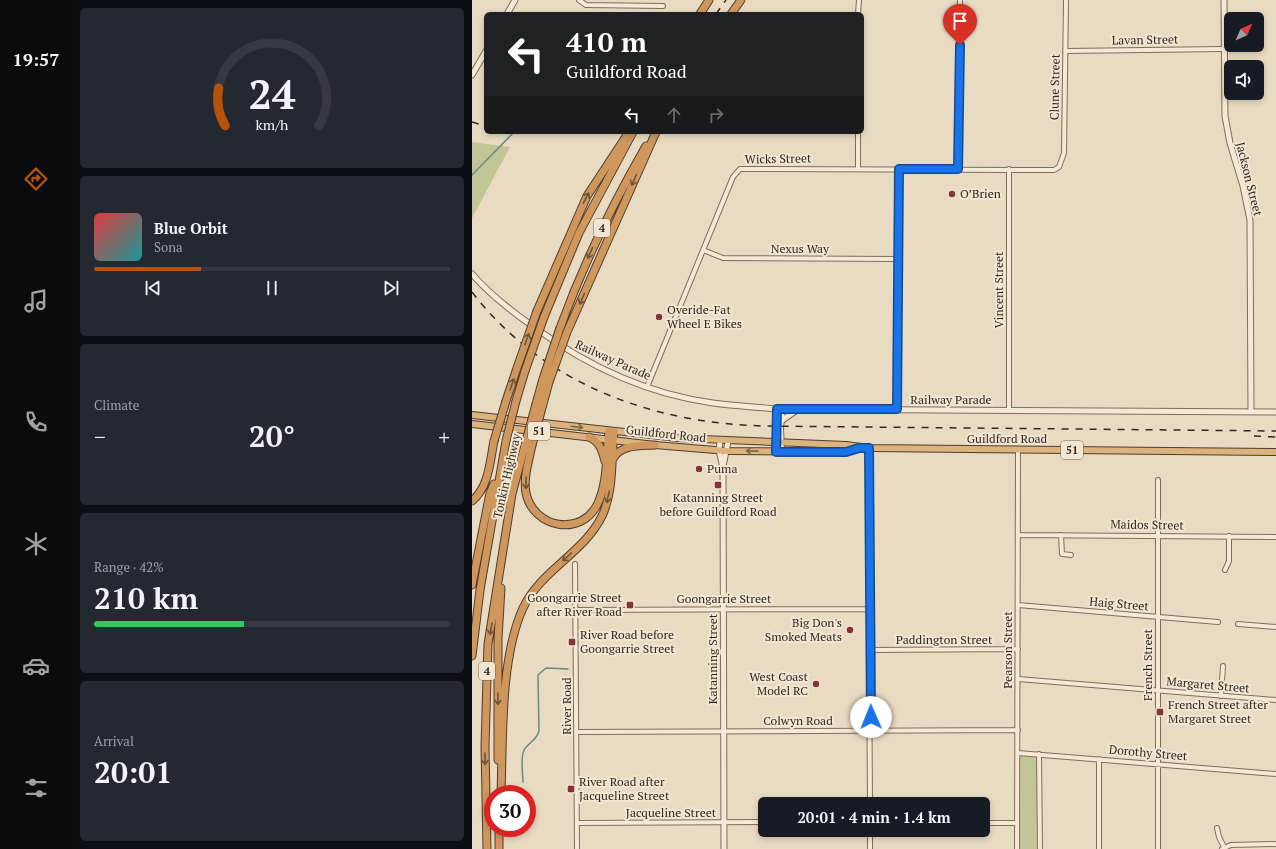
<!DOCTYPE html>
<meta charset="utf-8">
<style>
:root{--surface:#171b24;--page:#242831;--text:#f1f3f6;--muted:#9ea1a6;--line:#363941;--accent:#b45309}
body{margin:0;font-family:"PT Serif",serif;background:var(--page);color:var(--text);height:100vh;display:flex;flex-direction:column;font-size:15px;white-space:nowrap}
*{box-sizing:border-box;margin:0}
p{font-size:13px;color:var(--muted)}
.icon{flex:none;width:22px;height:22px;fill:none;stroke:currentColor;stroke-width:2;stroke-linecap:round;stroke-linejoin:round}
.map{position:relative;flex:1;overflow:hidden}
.details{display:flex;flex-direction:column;gap:8px;padding:8px;background:#0d0f14;width:400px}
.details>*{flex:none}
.hud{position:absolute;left:12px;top:12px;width:380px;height:122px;border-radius:6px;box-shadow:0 2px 6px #0003;background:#202124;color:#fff;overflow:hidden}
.needle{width:26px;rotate:45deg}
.buttons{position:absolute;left:752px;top:12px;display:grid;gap:8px}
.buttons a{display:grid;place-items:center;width:40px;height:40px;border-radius:6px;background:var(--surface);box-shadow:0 2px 6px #0003;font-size:20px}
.speed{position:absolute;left:12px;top:785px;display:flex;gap:8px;font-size:20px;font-weight:700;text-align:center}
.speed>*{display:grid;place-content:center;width:52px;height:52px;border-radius:50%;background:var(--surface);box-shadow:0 2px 6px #0003;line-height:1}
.speed .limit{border:6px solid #d22;background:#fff;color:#111}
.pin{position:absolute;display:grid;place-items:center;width:34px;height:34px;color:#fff;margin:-41px -17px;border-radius:50% 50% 50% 0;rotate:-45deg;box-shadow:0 0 4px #0007}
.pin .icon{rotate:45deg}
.me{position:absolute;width:44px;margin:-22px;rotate:359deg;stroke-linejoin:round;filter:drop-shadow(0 0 3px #0008)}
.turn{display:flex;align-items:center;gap:14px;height:84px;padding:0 16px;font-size:18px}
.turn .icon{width:52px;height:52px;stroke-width:2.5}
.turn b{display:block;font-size:28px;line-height:34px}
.lanes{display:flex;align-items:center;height:38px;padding:0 16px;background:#0003;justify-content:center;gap:20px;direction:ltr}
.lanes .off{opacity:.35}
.big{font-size:30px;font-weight:800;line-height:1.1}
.details .card{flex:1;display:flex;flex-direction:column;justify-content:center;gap:6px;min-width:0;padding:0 14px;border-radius:6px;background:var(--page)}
.details .dial{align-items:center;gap:0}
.dial svg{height:104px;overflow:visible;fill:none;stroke:var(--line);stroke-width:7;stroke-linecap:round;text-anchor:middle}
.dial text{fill:var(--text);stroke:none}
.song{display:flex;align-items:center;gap:12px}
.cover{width:48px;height:48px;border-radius:6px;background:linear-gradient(135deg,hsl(0 70% 55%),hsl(180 70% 35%))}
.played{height:4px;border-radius:2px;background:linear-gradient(90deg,var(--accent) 30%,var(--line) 30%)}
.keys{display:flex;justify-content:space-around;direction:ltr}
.heat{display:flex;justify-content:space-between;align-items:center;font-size:22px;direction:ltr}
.charge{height:6px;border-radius:3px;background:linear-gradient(90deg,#34c759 42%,var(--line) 0)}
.trip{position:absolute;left:286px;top:797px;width:232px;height:40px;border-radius:6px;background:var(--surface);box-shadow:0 2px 6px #0003;font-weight:800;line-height:40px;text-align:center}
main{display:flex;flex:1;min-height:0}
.tabs{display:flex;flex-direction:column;width:72px;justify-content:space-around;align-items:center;background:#090b0e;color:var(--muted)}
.tabs .icon{width:28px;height:28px}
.tabs .on{color:var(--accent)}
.tabs b{font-size:18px;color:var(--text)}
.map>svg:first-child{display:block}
.green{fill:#c2c598}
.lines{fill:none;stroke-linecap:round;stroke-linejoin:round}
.stream{stroke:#6c8880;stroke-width:1.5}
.minor-casing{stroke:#806d5c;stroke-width:6}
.tertiary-casing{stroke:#806d5c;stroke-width:7}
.trunk-casing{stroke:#4e3c2f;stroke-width:8}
.motorway-casing{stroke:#4e3c2f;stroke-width:9}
.minor{stroke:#f4e9d4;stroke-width:4}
.tertiary{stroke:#f4e9d4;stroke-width:5}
.trunk{stroke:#dcb27d;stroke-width:6}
.motorway{stroke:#cf975c;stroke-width:7}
.rail{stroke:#32271e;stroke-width:1.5;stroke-dasharray:7 7;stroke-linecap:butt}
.motorway-bridge-casing{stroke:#4e3c2f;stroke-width:9;stroke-linecap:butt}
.motorway-bridge{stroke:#cf975c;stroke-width:7}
.oneway{stroke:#715437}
.oneway2{stroke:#7e6649}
.route-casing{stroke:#114b97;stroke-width:10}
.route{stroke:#1a73e8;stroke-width:7}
.poi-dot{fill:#883237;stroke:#f1e6d1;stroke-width:1.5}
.labels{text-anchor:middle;stroke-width:4;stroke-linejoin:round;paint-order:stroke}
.shield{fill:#f1e6d1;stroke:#6b6054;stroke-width:1}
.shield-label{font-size:11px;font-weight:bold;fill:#32271e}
.street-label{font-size:12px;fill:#32271e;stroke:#f1e6d1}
.poi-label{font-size:12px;fill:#32271e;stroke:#f1e6d1;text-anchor:start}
</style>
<main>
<nav class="tabs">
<b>19:57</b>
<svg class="icon on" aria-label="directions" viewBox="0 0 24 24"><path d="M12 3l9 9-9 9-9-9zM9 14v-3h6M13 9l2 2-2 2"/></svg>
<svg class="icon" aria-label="music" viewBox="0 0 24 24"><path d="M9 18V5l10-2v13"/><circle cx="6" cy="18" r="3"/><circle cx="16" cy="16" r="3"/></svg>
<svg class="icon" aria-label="phone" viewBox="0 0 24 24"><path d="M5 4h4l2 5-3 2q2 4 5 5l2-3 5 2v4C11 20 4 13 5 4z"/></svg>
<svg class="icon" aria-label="climate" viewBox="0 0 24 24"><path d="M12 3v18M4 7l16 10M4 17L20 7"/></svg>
<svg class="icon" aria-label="car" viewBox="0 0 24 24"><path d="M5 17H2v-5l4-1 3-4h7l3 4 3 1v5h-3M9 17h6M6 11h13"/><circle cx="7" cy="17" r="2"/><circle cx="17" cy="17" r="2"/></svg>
<svg class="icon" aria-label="filters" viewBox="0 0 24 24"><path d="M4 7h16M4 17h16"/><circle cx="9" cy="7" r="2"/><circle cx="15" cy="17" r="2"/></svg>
</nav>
<section class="details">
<div class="card dial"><svg viewBox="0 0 100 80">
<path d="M14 69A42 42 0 1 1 86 69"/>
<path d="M14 69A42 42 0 0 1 9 40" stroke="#b45309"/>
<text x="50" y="56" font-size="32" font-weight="700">24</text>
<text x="50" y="72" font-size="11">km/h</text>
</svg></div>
<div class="card">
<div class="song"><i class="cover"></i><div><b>Blue Orbit</b><p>Sona</p></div></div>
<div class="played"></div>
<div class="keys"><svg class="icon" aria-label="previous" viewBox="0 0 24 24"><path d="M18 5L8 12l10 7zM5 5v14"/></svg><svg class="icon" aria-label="pause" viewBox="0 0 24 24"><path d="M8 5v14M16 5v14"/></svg><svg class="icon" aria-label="next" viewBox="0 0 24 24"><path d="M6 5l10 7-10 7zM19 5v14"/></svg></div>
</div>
<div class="card"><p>Climate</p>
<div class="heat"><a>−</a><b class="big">20°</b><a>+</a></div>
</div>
<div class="card"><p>Range · 42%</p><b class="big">210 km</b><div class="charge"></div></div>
<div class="card"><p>Arrival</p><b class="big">20:01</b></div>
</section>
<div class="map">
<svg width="804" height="849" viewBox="0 0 804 849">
<rect width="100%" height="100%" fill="#e8dbc2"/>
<path class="green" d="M0,142L38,147L0,218Z
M546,753L567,754L568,849H545Z"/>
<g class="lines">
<path class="stream" d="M0,175L42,132
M51,782C51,773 48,759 52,750C56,743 65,740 67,731L66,675L74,668L96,669"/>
<defs>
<path id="minor" d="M107,0L114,5L191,6
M386,14L387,0
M594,51L751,49
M386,168V132
M486,169L488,0
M537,169V410
M231,250L251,258L426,259
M175,387L261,177L268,169L582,170L587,167L592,153L594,0
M425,409L427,169
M397,448L399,609L397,650L398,804
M310,451L309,428L311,409
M304,452L305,409
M546,535L804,537
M589,535L590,554L599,555
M103,564L105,849
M753,570L757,561V536
M546,605L746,622
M105,610L399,609
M766,624L804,627
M397,650L546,649
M546,679L804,700
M749,696L751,666
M105,732L546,730
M546,753L804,774
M567,754L568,849
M105,823L293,822
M511,823H545
M745,828L747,837L752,847
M398,849V830
M545,849L546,450
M627,849V759
M686,849V480
M750,849L759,845L804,844"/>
<path id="tertiary" d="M752,0L753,116L758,143L771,186L778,220L779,412
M35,14L43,0
M0,75L14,51
M0,274C18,295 39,311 62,327C115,366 176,394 241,403C262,406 284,407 305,409L804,412
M309,421L325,410
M248,441L247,450L251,468L252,849
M251,466L256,442"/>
<path id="trunk" d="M0,415L206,438L374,445L397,448L804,452
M0,424L183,445L255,451L374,452L385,448"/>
<path id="motorway" d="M228,14L237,0
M259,14L269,0
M65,311L115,196L157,132
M72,317L107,233L161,132
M88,328C111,265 140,205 174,146
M95,332L184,132
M34,401L45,368
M44,401L53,371
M64,404L71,379
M71,404L77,382
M117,437C128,442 130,450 133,461
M60,445C57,460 51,478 54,493C61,528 110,538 126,503C136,481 134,455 137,431
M141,459C148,444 169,446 183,445
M0,501C17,487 18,461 22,441
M0,585L18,493L22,484
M0,656L8,590L34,441
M26,760V639L29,588
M29,794C31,738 28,659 51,608C69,570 112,553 130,516C142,491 139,459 142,432
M27,828V849
M15,849L13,746L16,644L40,494L53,445"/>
</defs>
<use href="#minor" class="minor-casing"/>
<use href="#tertiary" class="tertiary-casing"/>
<use href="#trunk" class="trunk-casing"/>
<use href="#motorway" class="motorway-casing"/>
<use href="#minor" class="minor"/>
<use href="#tertiary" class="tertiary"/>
<use href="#trunk" class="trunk"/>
<use href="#motorway" class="motorway"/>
<path class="rail" d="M244,14L254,0
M0,122L14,126
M0,292C71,384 179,423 292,426L804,431
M782,436L804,437"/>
<defs>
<path id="motorway-bridge" d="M45,368L65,311
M53,371L72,317
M71,379L88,328
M77,382L95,332
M22,441L34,401
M34,441L44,401
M53,445L64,404
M60,445L71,404"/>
</defs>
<use href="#motorway-bridge" class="motorway-bridge-casing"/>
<use href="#motorway-bridge" class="motorway-bridge"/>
</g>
<defs><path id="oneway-shaft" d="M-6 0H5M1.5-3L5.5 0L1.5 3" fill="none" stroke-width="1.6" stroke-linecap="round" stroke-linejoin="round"/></defs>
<g class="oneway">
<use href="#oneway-shaft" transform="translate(162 180) rotate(114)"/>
<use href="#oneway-shaft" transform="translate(114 198) rotate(-62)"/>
<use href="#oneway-shaft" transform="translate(118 253) rotate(115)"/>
<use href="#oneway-shaft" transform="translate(110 299) rotate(113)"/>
<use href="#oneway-shaft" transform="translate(55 339) rotate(-71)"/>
<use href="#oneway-shaft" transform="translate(40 384) rotate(-71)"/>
<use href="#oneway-shaft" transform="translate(54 483) rotate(91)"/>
<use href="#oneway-shaft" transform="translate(136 497) rotate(102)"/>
<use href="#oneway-shaft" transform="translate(95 557) rotate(138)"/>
<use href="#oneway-shaft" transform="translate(19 629) rotate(99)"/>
<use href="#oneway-shaft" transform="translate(26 699) rotate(90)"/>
<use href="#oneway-shaft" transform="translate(13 759) rotate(90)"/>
</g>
<g class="oneway2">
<use href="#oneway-shaft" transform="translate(105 427) rotate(7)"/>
<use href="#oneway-shaft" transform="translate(280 451) rotate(-179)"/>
</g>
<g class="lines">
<defs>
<path id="route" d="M399,717L397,448H387L374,452H304L305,409H425L427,169H486L488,45"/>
</defs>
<use href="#route" class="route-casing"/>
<use href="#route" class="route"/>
</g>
<g class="poi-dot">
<circle cx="480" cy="194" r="4"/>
<circle cx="187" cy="317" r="4"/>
<circle cx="227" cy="469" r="4"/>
<rect x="242" y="481" width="8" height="8" rx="2"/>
<rect x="154" y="601" width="8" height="8" rx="2"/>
<circle cx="378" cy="630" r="4"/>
<rect x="96" y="638" width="8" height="8" rx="2"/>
<circle cx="344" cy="684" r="4"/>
<rect x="684" y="708" width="8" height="8" rx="2"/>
<rect x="95" y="785" width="8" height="8" rx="2"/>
</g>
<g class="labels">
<g class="shield">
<rect x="122" y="219" width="16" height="18" rx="3"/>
<rect x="56" y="422" width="22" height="18" rx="3"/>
<rect x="589" y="441" width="22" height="18" rx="3"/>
<rect x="7" y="662" width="16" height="18" rx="3"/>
</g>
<g class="shield-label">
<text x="130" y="232">4</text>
<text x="67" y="435">51</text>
<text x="600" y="454">51</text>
<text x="15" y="675">4</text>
</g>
<g class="street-label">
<text transform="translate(673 40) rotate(-1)" y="4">Lavan Street</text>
<text transform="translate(583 87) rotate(-89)" y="4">Clune Street</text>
<text transform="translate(306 159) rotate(-1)" y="4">Wicks Street</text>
<text transform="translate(777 179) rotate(76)" y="4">Jackson Street</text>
<text x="328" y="253">Nexus Way</text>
<text transform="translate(527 290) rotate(-90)" y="4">Vincent Street</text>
<text transform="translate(141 360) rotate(24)" y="4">Railway Parade</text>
<text x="479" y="404">Railway Parade</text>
<text transform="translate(194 434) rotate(6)" y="4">Guildford Road</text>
<text x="535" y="443">Guildford Road</text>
<text transform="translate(35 476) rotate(-77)" y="4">Tonkin Highway</text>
<text transform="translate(675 525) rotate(1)" y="4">Maidos Street</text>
<text x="252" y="603">Goongarrie Street</text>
<text transform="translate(647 604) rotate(5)" y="4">Haig Street</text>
<text x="472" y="644">Paddington Street</text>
<text transform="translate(536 650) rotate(-90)" y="4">Pearson Street</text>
<text transform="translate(241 659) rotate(-90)" y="4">Katanning Street</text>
<text transform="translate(676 665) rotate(-90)" y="4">French Street</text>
<text transform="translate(736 685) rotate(5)" y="4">Margaret Street</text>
<text transform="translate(95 706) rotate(-90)" y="4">River Road</text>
<text x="326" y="725">Colwyn Road</text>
<text transform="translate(676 753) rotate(5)" y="4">Dorothy Street</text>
<text x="199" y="817">Jacqueline Street</text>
</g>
<g class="poi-label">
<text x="488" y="198">O’Brien</text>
<text x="195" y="314">Overide-Fat<tspan x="195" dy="14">Wheel E Bikes</tspan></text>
<text x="235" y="473">Puma</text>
<text x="246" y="502" text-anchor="middle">Katanning Street<tspan x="246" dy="14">before Guildford Road</tspan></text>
<text x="150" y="602" text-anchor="end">Goongarrie Street<tspan x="150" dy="14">after River Road</tspan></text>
<text x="370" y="627" text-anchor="end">Big Don's<tspan x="370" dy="14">Smoked Meats</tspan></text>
<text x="108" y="639">River Road before<tspan x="108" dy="14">Goongarrie Street</tspan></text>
<text x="336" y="681" text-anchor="end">West Coast<tspan x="336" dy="14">Model RC</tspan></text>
<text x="696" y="709">French Street after<tspan x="696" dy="14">Margaret Street</tspan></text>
<text x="107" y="786">River Road after<tspan x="107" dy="14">Jacqueline Street</tspan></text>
</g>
</g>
</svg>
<div class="buttons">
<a><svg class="needle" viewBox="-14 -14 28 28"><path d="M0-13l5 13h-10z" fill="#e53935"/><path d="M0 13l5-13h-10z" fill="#9ea1a6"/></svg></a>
<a><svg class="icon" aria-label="sound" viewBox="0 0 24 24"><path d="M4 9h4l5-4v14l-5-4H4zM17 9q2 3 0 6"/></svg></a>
</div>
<div class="speed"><div class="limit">30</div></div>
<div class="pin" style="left:488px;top:45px;background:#d93025"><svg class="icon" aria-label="arrive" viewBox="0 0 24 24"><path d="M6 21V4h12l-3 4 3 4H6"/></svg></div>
<svg class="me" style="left:399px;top:717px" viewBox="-20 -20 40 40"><circle r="19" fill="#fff"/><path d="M0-13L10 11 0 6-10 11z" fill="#1a73e8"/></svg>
<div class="trip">20:01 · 4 min · 1.4 km</div>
<div class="hud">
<div class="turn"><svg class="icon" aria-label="left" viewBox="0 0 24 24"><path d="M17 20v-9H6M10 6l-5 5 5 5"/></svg><div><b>410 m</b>Guildford Road</div></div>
<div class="lanes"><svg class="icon" aria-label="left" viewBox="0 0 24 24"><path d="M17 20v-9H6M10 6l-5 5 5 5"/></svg><svg class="icon off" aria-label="ahead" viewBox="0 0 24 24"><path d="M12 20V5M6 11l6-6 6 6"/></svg><svg class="icon off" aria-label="right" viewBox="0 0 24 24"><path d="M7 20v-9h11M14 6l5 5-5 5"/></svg></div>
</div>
</div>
</main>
